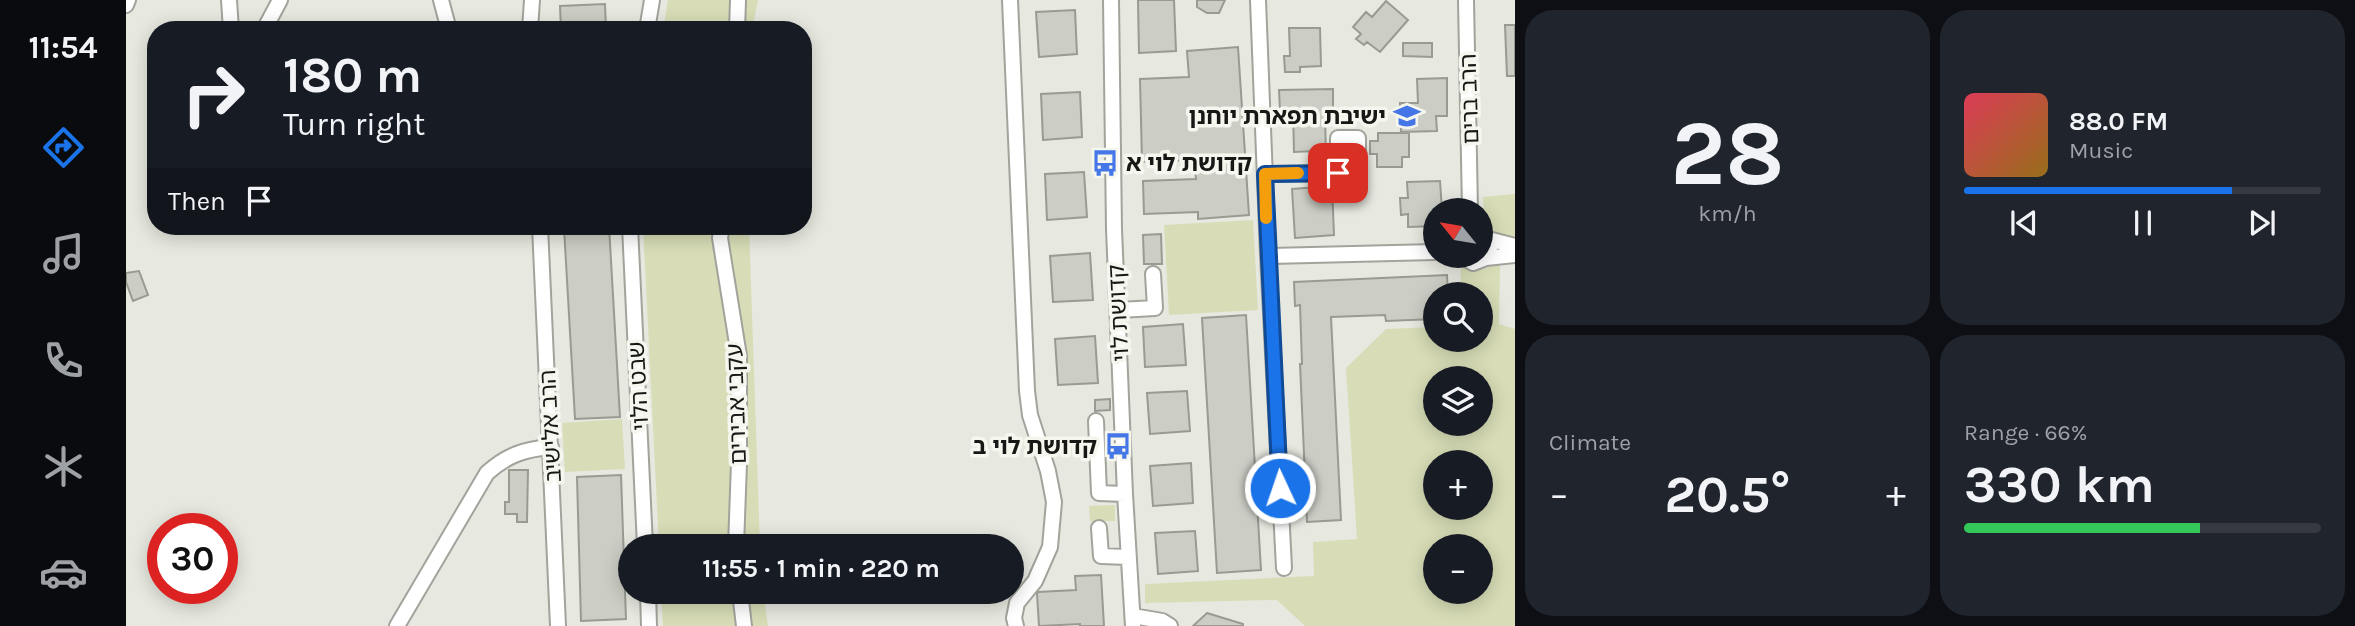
<!DOCTYPE html>
<meta charset="utf-8">
<style>
:root{--surface:#171b24;--page:#20242c;--text:#f1f3f6;--muted:#9ea1a6;--line:#363941;--accent:#1a73e8}
body{margin:0;font-family:Karla,"Noto Sans Hebrew",sans-serif;background:var(--page);color:var(--text);height:100vh;display:flex;flex-direction:column;font-size:26px;white-space:nowrap}
*{box-sizing:border-box;margin:0}
p{font-size:23px;color:var(--muted)}
.icon{flex:none;width:38px;height:38px;fill:none;stroke:currentColor;stroke-width:2;stroke-linecap:round;stroke-linejoin:round}
.map{position:relative;flex:1;overflow:hidden}
.drawer{display:flex;flex-direction:column;gap:10px;padding:10px;background:#0d0f14;width:840px}
.drawer>*{flex:none}
.guide{position:absolute;left:21px;top:21px;width:665px;height:214px;border-radius:28px;box-shadow:0 4px 18px #0003;background:#171b24;color:var(--text);overflow:hidden}
.needle{width:46px;rotate:300deg}
.tools{position:absolute;left:1297px;top:198px;display:grid;gap:14px}
.tools a{display:grid;place-items:center;width:70px;height:70px;border-radius:50%;background:var(--surface);box-shadow:0 4px 18px #0003;font-size:35px}
.speed{position:absolute;left:21px;top:513px;display:flex;gap:14px;font-size:35px;font-weight:700;text-align:center}
.speed>*{display:grid;place-content:center;width:91px;height:91px;border-radius:50%;background:var(--surface);box-shadow:0 4px 18px #0003;line-height:1}
.speed .limit{border:10px solid #d22;background:#fff;color:#111}
.pin{position:absolute;display:grid;place-items:center;width:60px;height:60px;color:#fff;margin:-30px;border-radius:14px;box-shadow:0 4px 10px #0006}
.me{position:absolute;width:77px;margin:-38px;rotate:357deg;stroke-linejoin:round;filter:drop-shadow(0 0 5px #0008)}
.turn{display:flex;align-items:center;gap:24px;height:147px;padding:0 21px;font-size:32px}
.turn .icon{width:91px;height:91px;stroke-width:2.5}
.turn b{display:block;font-size:49px;line-height:60px}
.then{display:flex;align-items:center;height:66px;padding:0 21px;background:#0003;gap:14px;font-size:26px}
.big{font-size:52px;font-weight:700;line-height:1.1}
.drawer .widget{flex:1;display:flex;flex-direction:column;justify-content:center;gap:10px;min-width:0;padding:0 24px;border-radius:28px;background:var(--page)}
.drawer .dial{align-items:center;gap:0}
.dial b{font-size:91px;line-height:1}
.song{display:flex;align-items:center;gap:21px}
.cover{width:84px;height:84px;border-radius:10px;background:linear-gradient(135deg,hsl(350 70% 55%),hsl(40 70% 35%))}
.played{height:7px;border-radius:4px;background:linear-gradient(90deg,var(--accent) 75%,var(--line) 75%)}
.keys{display:flex;justify-content:space-around;direction:ltr}
.heat{display:flex;justify-content:space-between;align-items:center;font-size:38px;direction:ltr}
.charge{height:10px;border-radius:5px;background:linear-gradient(90deg,#34c759 66%,var(--line) 0)}
.drawer .tiles{flex:1;display:grid;gap:10px;grid-template-columns:repeat(2,1fr)}
.trip{position:absolute;left:492px;top:534px;width:406px;height:70px;border-radius:35px;background:var(--surface);box-shadow:0 4px 18px #0003;font-weight:700;line-height:70px;text-align:center}
main{display:flex;flex:1;min-height:0}
.menu{display:flex;flex-direction:column;width:126px;justify-content:space-around;align-items:center;background:#090b0e;color:var(--muted)}
.menu .icon{width:49px;height:49px}
.menu .active{color:var(--accent)}
.menu b{font-size:32px;color:var(--text)}
.map>svg:first-child{display:block}
.green{fill:#d8ddb7;fill-rule:evenodd}
.building{fill:#cccec5;stroke:#999b92;stroke-width:2}
.lines{fill:none;stroke-linecap:round;stroke-linejoin:round}
.minor-casing{stroke:#a2a39b;stroke-width:18}
.minor{stroke:#fff;stroke-width:14}
.route-casing{stroke:#114b97;stroke-width:18}
.route{stroke:#1a73e8;stroke-width:12}
.slow{stroke:#f59e0b;stroke-width:12}
.labels{text-anchor:middle;stroke-width:7;stroke-linejoin:round;paint-order:stroke}
.street-label{font-size:23px;fill:#171815;stroke:#f5f6ed}
.poi-label{font-size:23px;font-weight:bold;fill:#171815;stroke:#f5f6ed;text-anchor:end}
</style>
<main>
<nav class="menu">
<b>11:54</b>
<svg class="icon active" aria-label="directions" viewBox="0 0 24 24"><path d="M12 3l9 9-9 9-9-9zM9 14v-3h6M13 9l2 2-2 2"/></svg>
<svg class="icon" aria-label="music" viewBox="0 0 24 24"><path d="M9 18V5l10-2v13"/><circle cx="6" cy="18" r="3"/><circle cx="16" cy="16" r="3"/></svg>
<svg class="icon" aria-label="phone" viewBox="0 0 24 24"><path d="M5 4h4l2 5-3 2q2 4 5 5l2-3 5 2v4C11 20 4 13 5 4z"/></svg>
<svg class="icon" aria-label="climate" viewBox="0 0 24 24"><path d="M12 3v18M4 7l16 10M4 17L20 7"/></svg>
<svg class="icon" aria-label="car" viewBox="0 0 24 24"><path d="M5 17H2v-5l4-1 3-4h7l3 4 3 1v5h-3M9 17h6M6 11h13"/><circle cx="7" cy="17" r="2"/><circle cx="17" cy="17" r="2"/></svg>
</nav>
<div class="map">
<svg width="1389" height="626" viewBox="0 0 1389 626">
<rect width="100%" height="100%" fill="#e7e9e0"/>
<path class="green" d="M542,0H632L626,30H537Z
M1389,194V239C1357,232 1359,228 1357,197Z
M1127,220L1132,310L1043,315L1038,225Z
M517,226H623L634,546H533Z
M1374,264L1373,324L1389,329V626H1179L1151,600L1019,603V584L1188,576L1187,542L1231,539L1220,368L1260,329L1309,327V340H1354V294H1334L1335,266L1350,271ZM1309,378H1354V424H1309ZM1309,462H1354V508H1309ZM1354,546V592H1309V546Z
M496,419L499,469L439,472L436,423Z
M989,505V521H964L963,506Z
M535,592H637L642,626H537Z"/>
<path class="building" d="M1012,0H1048L1050,51L1013,53Z
M1071,0H1099L1093,13H1081L1071,7Z
M1260,1L1282,20L1254,52L1241,42L1238,45L1230,39L1235,34L1227,27L1240,12L1246,17Z
M479,4L480,30H435L434,6Z
M949,10L951,54L913,57L910,12Z
M1379,25H1389V76H1381Z
M1163,28H1194L1195,66L1174,67V72H1159L1158,56H1164Z
M1277,43H1306V57L1277,56Z
M1112,47L1123,215L1072,219V212L1018,214L1017,181L1070,179L1068,160L1016,162L1014,79L1063,77L1061,51Z
M1321,78V116H1310L1311,131L1275,132L1274,103H1292L1291,79Z
M1207,89V111H1199L1200,160H1190V151L1168,152L1167,111H1154L1153,90Z
M954,92L956,137L917,140L915,94Z
M1252,133H1283V157H1276V167H1251V154H1244V141H1252Z
M958,172L961,217L921,220L919,174Z
M1314,181L1316,210H1309V226L1282,227V214L1275,215L1274,198H1282L1281,182Z
M1206,186L1208,235L1169,238L1166,189Z
M483,226L494,417L449,419L438,228Z
M1035,234L1036,264H1018L1017,235Z
M964,253L967,300L927,302L924,256Z
M13,271L22,295L7,301L0,282V273Z
M1321,275L1322,294H1309V319L1260,321L1259,315L1205,317L1215,520L1181,522L1174,364H1176L1174,305L1169,306L1168,282Z
M1120,315L1135,570L1091,573L1076,318Z
M1057,324L1060,365L1019,367L1017,327Z
M969,336L972,383L932,385L929,339Z
M1061,391L1064,431L1024,434L1021,393Z
M984,399V410L969,411V400Z
M1065,463L1067,503L1027,506L1024,466Z
M383,470H402L401,522H391V514H379V502H383Z
M495,475L500,619L455,621L451,477Z
M1069,531L1072,571L1032,574L1029,533Z
M975,575L978,626H954V624L913,626L911,594L912,592L950,590L949,576Z
M1081,613L1117,624V626H1067Z"/>
<g class="lines">
<defs>
<path id="minor" d="M103,0L105,30
M315,0L323,30
M884,0L901,391L904,415L922,471L928,502L924,547L909,581L891,603L888,618L890,626
M985,0L988,229L999,494L1007,626
M1132,0L1142,256L1158,568
M1340,0L1344,210
M0,5L2,0
M138,30L154,0
M404,30L406,0
M521,30L526,0
M611,30L612,0
M1212,138H1232V173H1212Z
M1139,174L1212,173
M414,226L432,626
M504,226L519,546
M596,226L594,238L613,356V463L610,546
M1362,239L1389,246
M1142,256L1309,252
M1335,256L1347,263L1360,258L1364,251L1363,243L1354,234
M1360,258L1389,255
M993,310L1029,308L1027,274
M970,421L973,493L999,494
M973,528L975,556L1002,557
M522,592L523,626
M614,592L618,626
M1007,616L1036,621L1044,626
M271,626L361,473C381,455 399,449 425,447"/>
</defs>
<use href="#minor" class="minor-casing"/>
<use href="#minor" class="minor"/>
</g>
<g class="lines">
<defs>
<path id="route" d="M1154,488L1139,174L1212,173"/>
</defs>
<use href="#route" class="route-casing"/>
<use href="#route" class="route"/>
<path class="slow" d="M1140,218L1139,174L1172,173"/>
</g>
<defs>
<symbol id="school-bare" viewBox="-9 -9 18 18"><path d="M0-5L7-2L0 1L-7-2ZM-4 1L0 2.5L4 1V4Q0 6-4 4Z" fill="#4576e8" stroke="#f5f6ed" stroke-width="2.5" paint-order="stroke"/></symbol>
<symbol id="bus-bare" viewBox="-9 -9 18 18"><path d="M-5-6H5V4H4V6H2V4H-2V6H-4V4H-5ZM-3.5-4V0h7V-4ZM-3.5 1.2v1.5H-2V1.2ZM2 1.2v1.5H3.5V1.2Z" fill="#4576e8" stroke="#f5f6ed" stroke-width="2.5" paint-order="stroke"/></symbol>
</defs>
<g fill-rule="evenodd">
<use href="#school-bare" x="1262" y="97" width="38" height="38"/>
<use href="#bus-bare" x="960" y="144" width="38" height="38"/>
<use href="#bus-bare" x="973" y="427" width="38" height="38"/>
</g>
<g class="labels">
<g class="street-label">
<text transform="translate(1343 99) rotate(-92)" y="8">הרב ברים</text>
<text transform="translate(992 313) rotate(-93)" y="8">קדושת לוי</text>
<text transform="translate(512 386) rotate(-93)" y="8">שבט הלוי</text>
<text transform="translate(610 404) rotate(-92)" y="8">עקבי אבירים</text>
<text transform="translate(424 426) rotate(-93)" y="8">הרב אלישיב</text>
</g>
<g class="poi-label">
<text x="1260" y="124">ישיבת תפארת יוחנן</text>
<text x="1000" y="171" text-anchor="start">קדושת לוי א</text>
<text x="971" y="454">קדושת לוי ב</text>
</g>
</g>
</svg>
<div class="tools">
<a><svg class="needle" viewBox="-14 -14 28 28"><path d="M0-13l5 13h-10z" fill="#e53935"/><path d="M0 13l5-13h-10z" fill="#9ea1a6"/></svg></a>
<a><svg class="icon" aria-label="search" viewBox="0 0 24 24"><circle cx="10" cy="10" r="6"/><path d="M15 15l6 6"/></svg></a>
<a><svg class="icon" aria-label="layers" viewBox="0 0 24 24"><path d="M12 4l9 5-9 5-9-5zM3 14l9 5 9-5"/></svg></a>
<a>+</a>
<a>−</a>
</div>
<div class="speed"><div class="limit">30</div></div>
<div class="pin" style="left:1212px;top:173px;background:#d93025"><svg class="icon" aria-label="arrive" viewBox="0 0 24 24"><path d="M6 21V4h12l-3 4 3 4H6"/></svg></div>
<svg class="me" style="left:1154px;top:488px" viewBox="-20 -20 40 40"><circle r="17" fill="#1a73e8" stroke="#fff" stroke-width="3"/><path d="M0-11L8 9 0 5-8 9z" fill="#fff"/></svg>
<div class="trip">11:55 · 1 min · 220 m</div>
<div class="guide">
<div class="turn"><svg class="icon" aria-label="right" viewBox="0 0 24 24"><path d="M7 20v-9h11M14 6l5 5-5 5"/></svg><div><b>180 m</b>Turn right</div></div>
<div class="then">Then<svg class="icon" aria-label="arrive" viewBox="0 0 24 24"><path d="M6 21V4h12l-3 4 3 4H6"/></svg></div>
</div>
</div>
<section class="drawer">
<div class="tiles">
<div class="widget dial"><b>28</b><p>km/h</p></div>
<div class="widget">
<div class="song"><i class="cover"></i><div><b>88.0 FM</b><p>Music</p></div></div>
<div class="played"></div>
<div class="keys"><svg class="icon" aria-label="previous" viewBox="0 0 24 24"><path d="M18 5L8 12l10 7zM5 5v14"/></svg><svg class="icon" aria-label="pause" viewBox="0 0 24 24"><path d="M8 5v14M16 5v14"/></svg><svg class="icon" aria-label="next" viewBox="0 0 24 24"><path d="M6 5l10 7-10 7zM19 5v14"/></svg></div>
</div>
<div class="widget"><p>Climate</p>
<div class="heat"><a>−</a><b class="big">20.5°</b><a>+</a></div>
</div>
<div class="widget"><p>Range · 66%</p><b class="big">330 km</b><div class="charge"></div></div>
</div>
</section>
</main>
